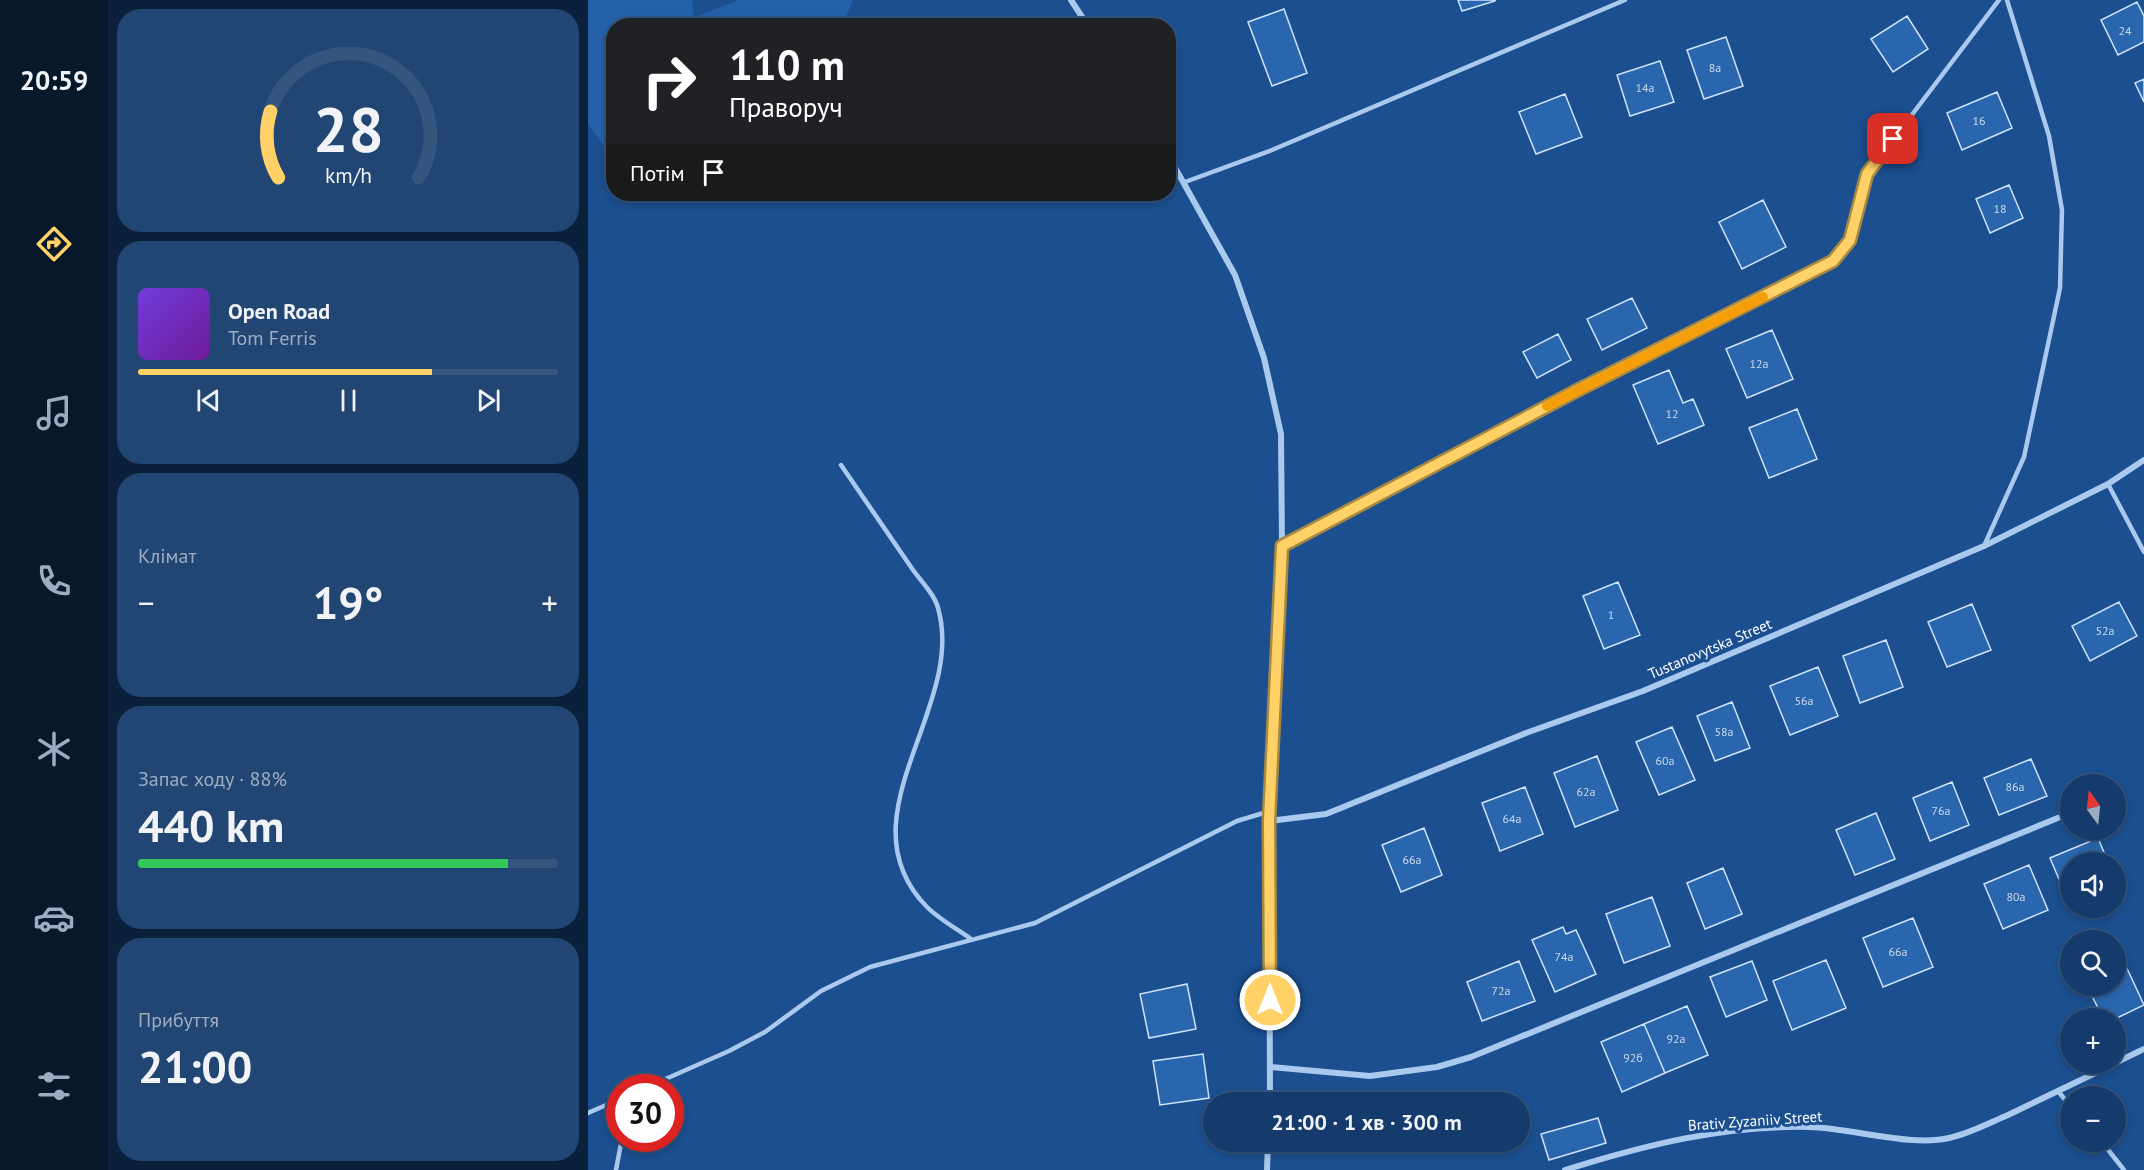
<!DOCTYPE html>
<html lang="uk">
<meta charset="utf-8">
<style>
:root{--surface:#143b6b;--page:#214673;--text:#f1f3f6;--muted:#9dadc1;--line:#33557e;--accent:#ffd166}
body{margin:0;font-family:"PT Sans",sans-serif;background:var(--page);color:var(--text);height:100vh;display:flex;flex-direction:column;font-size:22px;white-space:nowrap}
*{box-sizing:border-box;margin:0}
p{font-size:20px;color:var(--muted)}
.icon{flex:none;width:33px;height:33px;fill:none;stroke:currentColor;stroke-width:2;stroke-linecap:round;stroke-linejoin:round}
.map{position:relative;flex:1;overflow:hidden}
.drawer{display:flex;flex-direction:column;gap:9px;padding:9px;background:#0b203b;width:480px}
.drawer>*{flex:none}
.hud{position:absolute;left:18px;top:18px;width:570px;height:183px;border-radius:24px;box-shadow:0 3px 9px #0003,0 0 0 2px var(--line);background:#202124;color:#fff;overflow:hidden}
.needle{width:39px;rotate:345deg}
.fabs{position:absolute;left:1472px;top:774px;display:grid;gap:12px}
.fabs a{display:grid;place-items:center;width:66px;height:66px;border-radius:50%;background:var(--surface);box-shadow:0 3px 9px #0003,0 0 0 2px var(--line);font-size:30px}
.speed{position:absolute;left:18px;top:1074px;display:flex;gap:12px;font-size:30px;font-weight:700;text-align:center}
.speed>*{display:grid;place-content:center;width:78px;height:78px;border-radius:50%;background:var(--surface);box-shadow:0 3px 9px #0003,0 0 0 2px var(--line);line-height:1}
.speed .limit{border:9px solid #d22;background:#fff;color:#111}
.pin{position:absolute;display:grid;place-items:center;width:51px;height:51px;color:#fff;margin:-26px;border-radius:12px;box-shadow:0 3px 9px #0006}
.me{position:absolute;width:66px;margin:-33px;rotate:0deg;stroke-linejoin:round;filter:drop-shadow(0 0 4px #0008)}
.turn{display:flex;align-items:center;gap:21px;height:126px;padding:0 24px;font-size:27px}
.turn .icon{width:78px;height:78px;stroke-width:2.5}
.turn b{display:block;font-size:42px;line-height:51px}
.then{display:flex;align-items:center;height:57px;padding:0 24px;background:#0003;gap:12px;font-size:22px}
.big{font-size:45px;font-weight:700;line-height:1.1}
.drawer .tile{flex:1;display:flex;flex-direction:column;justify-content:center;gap:9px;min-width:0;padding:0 21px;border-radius:24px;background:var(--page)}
.drawer .dial{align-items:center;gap:0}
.dial svg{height:156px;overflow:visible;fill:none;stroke:var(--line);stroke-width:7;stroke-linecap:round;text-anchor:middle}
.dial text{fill:var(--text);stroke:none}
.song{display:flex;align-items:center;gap:18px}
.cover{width:72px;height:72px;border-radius:9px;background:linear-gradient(135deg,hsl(260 70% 55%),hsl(280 70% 35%))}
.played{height:6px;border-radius:3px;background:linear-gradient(90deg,var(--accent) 70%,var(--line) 70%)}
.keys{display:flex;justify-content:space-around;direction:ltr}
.heat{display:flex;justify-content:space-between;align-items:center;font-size:33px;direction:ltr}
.charge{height:9px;border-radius:4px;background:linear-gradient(90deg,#34c759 88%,var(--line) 0)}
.trip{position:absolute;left:615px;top:1092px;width:327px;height:60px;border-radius:30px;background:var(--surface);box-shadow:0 3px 9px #0003,0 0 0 2px var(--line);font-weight:700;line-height:60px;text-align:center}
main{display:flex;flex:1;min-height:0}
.menu{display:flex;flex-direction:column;width:108px;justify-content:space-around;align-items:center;background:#08182b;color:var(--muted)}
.menu .icon{width:42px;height:42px}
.menu .active{color:var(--accent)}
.menu b{font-size:27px;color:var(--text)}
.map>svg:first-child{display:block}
.green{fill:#2461a8}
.building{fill:#2a66ad;stroke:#cfe3fa;stroke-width:1.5}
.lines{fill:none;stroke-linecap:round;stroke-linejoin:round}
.service{stroke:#a9c9ee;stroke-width:4.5}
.minor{stroke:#a9c9ee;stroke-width:6}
.route-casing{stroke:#a68842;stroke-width:15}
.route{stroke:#ffd166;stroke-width:10}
.slow{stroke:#f59e0b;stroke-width:10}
.labels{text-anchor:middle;stroke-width:6;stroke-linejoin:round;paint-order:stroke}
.number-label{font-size:12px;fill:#cad9ea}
.street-label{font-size:15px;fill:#fff;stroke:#1b4f8f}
</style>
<main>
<nav class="menu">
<b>20:59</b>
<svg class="icon active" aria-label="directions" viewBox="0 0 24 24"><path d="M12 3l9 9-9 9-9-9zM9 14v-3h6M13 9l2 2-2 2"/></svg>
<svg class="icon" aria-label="music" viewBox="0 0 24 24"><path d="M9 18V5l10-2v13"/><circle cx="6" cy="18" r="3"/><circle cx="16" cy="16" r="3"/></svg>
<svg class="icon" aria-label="phone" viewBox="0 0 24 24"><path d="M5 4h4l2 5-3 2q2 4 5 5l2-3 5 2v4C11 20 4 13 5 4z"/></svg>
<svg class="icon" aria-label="climate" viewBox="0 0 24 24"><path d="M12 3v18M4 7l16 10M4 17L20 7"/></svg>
<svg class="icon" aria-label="car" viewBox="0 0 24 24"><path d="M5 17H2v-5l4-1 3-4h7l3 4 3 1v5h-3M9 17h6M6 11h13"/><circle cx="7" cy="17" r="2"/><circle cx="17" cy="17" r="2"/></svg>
<svg class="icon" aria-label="filters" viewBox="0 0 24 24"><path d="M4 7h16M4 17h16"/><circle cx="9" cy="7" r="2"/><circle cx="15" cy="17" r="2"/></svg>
</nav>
<section class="drawer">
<div class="tile dial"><svg viewBox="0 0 100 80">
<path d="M14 69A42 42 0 1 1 86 69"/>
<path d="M14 69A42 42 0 0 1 10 35" stroke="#ffd166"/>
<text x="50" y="56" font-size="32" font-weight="700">28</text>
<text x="50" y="72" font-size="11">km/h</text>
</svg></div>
<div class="tile">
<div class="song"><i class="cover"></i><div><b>Open Road</b><p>Tom Ferris</p></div></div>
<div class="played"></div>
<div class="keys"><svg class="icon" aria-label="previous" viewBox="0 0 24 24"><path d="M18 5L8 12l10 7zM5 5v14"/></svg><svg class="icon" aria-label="pause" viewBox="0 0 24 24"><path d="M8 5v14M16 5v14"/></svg><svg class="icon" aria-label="next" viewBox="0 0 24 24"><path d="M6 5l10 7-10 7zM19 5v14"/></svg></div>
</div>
<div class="tile"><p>Клімат</p>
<div class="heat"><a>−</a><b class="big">19°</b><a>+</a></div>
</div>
<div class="tile"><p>Запас ходу · 88%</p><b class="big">440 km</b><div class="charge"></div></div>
<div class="tile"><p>Прибуття</p><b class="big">21:00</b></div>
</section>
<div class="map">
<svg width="1556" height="1170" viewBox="0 0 1556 1170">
<rect width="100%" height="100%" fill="#1b4f8f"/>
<path class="green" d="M0,0H104L106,18L150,0H265L256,22L247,25L26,26L25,159L0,124Z"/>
<path class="building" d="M870,0H907V1L874,11Z
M1549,2L1556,16V42L1530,55L1513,20Z
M696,9L719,73L684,86L660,22Z
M1319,16L1340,49L1305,72L1283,39Z
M1138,37L1155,86L1116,99L1099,50Z
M1072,61L1086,102L1042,116L1029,75Z
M1556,79V102L1547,83Z
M1409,92L1424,128L1374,150L1359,113Z
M977,94L994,137L948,154L931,112Z
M1421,185L1435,218L1402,233L1388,199Z
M1175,200L1198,247L1154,269L1131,222Z
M1044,298L1059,328L1014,350L999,319Z
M1184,330L1205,379L1159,398L1138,349Z
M970,334L983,360L949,378L935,352Z
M1081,370L1095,403L1105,399L1116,425L1070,444L1045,385Z
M1209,409L1229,459L1181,478L1161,428Z
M1030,582L1052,635L1016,649L995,596Z
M1531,602L1549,636L1502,661L1484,626Z
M1384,604L1403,650L1359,667L1340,622Z
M1298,640L1315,687L1272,703L1255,656Z
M1230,667L1250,716L1202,735L1182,686Z
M1144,702L1162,748L1127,761L1109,716Z
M1084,727L1107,780L1071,795L1048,742Z
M1009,756L1030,810L987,827L966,773Z
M1443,759L1459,796L1411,815L1396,778Z
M1364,782L1381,825L1342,841L1325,798Z
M937,787L955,834L912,851L894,803Z
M1288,813L1307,859L1267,875L1248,830Z
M836,828L854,875L813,892L794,845Z
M1510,838L1520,862H1482L1481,903L1462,858Z
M1441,865L1460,910L1415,929L1396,884Z
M1135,868L1154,914L1117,929L1099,883Z
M1064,897L1082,946L1036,963L1018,914Z
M1325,918L1345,967L1295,987L1275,938Z
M975,927L978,934L988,930L1008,974L967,992L944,940Z
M1530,949L1556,1005L1527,1019L1515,1018L1499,986H1527V950Z
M1238,960L1258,1008L1204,1030L1185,981Z
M931,961L947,1001L894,1021L879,982Z
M1164,961L1179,1000L1138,1017L1122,977Z
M599,984L608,1029L561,1038L552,994Z
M1099,1006L1120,1055L1077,1073L1056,1024Z
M1056,1024L1077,1073L1034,1092L1013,1042Z
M615,1054L621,1098L572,1105L565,1061Z
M855,1094V1102H785V1096Z
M1010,1118L1018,1143L961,1160L953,1134Z
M786,1142H856V1148L786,1149Z"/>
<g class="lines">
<path class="service" d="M597,182L684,150L1037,0
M253,465C277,500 301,535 325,570C333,581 347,595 350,608C379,708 251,817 339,907C351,919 369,929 383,939
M1520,484L1556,552
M694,546L988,391L1245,262L1262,240L1279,174L1411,0
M1396,546L1436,457L1472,288L1474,210L1461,136L1419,0
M57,1088L141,1051L177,1032L233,991L282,967L447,923L649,821L682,811
M1470,1091L1482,1106
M0,1113L32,1099
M1514,1142L1536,1170
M28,1170L34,1138"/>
<path class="minor" d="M483,0L500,26
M580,155L647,275L676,358L693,434L694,546L681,821L682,1102
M681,821L738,814L938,733L1055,691L1396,546L1520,484L1556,460
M1527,1063L1556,1049
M683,1067L782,1076L849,1067L883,1057L1482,813
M679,1170L680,1142
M977,1170C1057,1145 1136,1125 1221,1127C1263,1128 1323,1147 1361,1138C1381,1134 1401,1123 1420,1115C1455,1098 1491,1081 1526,1064"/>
</g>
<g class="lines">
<defs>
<path id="route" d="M682,1000L681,821L694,546L988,391L1245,261L1262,240L1279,174L1305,139"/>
</defs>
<use href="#route" class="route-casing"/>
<use href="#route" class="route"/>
<path class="slow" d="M959,406L1175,297"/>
</g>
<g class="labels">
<g class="number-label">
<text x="1537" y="35">24</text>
<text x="1127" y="72">8а</text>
<text x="1057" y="92">14а</text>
<text x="1391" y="125">16</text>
<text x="1412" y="213">18</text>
<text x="1171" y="368">12а</text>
<text x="1084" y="418">12</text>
<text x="1023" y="619">1</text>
<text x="1517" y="635">52а</text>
<text x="1216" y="705">56а</text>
<text x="1136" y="736">58а</text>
<text x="1077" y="765">60а</text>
<text x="1427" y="791">86а</text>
<text x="998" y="796">62а</text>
<text x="1353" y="815">76а</text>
<text x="924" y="823">64а</text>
<text x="824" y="864">66а</text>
<text x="1428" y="901">80а</text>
<text x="1310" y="956">66а</text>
<text x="976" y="961">74а</text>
<text x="913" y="995">72а</text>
<text x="1088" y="1043">92а</text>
<text x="1045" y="1062">92б</text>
</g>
<g class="street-label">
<text transform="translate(1122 649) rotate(-23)" y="5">Tustanovytska Street</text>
<text transform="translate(1167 1121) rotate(-4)" y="5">Brativ Zyzaniiv Street</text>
</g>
</g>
</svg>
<div class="fabs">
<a><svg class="needle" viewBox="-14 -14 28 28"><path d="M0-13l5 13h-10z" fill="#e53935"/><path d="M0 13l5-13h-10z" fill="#9dadc1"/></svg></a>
<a><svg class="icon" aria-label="sound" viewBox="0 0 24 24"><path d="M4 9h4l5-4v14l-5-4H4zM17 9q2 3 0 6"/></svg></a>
<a><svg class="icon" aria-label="search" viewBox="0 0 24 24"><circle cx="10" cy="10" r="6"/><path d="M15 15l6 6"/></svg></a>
<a>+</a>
<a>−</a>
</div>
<div class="speed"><div class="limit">30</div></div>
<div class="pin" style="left:1305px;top:139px;background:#d93025"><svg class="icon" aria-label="arrive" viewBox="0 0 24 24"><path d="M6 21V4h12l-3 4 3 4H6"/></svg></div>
<svg class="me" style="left:682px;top:1000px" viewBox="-20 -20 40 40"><circle r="17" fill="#ffd166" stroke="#fff" stroke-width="3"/><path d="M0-11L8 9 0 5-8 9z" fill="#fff"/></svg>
<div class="trip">21:00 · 1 хв · 300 m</div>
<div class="hud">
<div class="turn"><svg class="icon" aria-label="right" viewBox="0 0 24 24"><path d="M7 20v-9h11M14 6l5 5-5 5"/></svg><div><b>110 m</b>Праворуч</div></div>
<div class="then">Потім<svg class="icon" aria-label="arrive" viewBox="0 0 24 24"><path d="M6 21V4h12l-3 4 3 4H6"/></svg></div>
</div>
</div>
</main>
